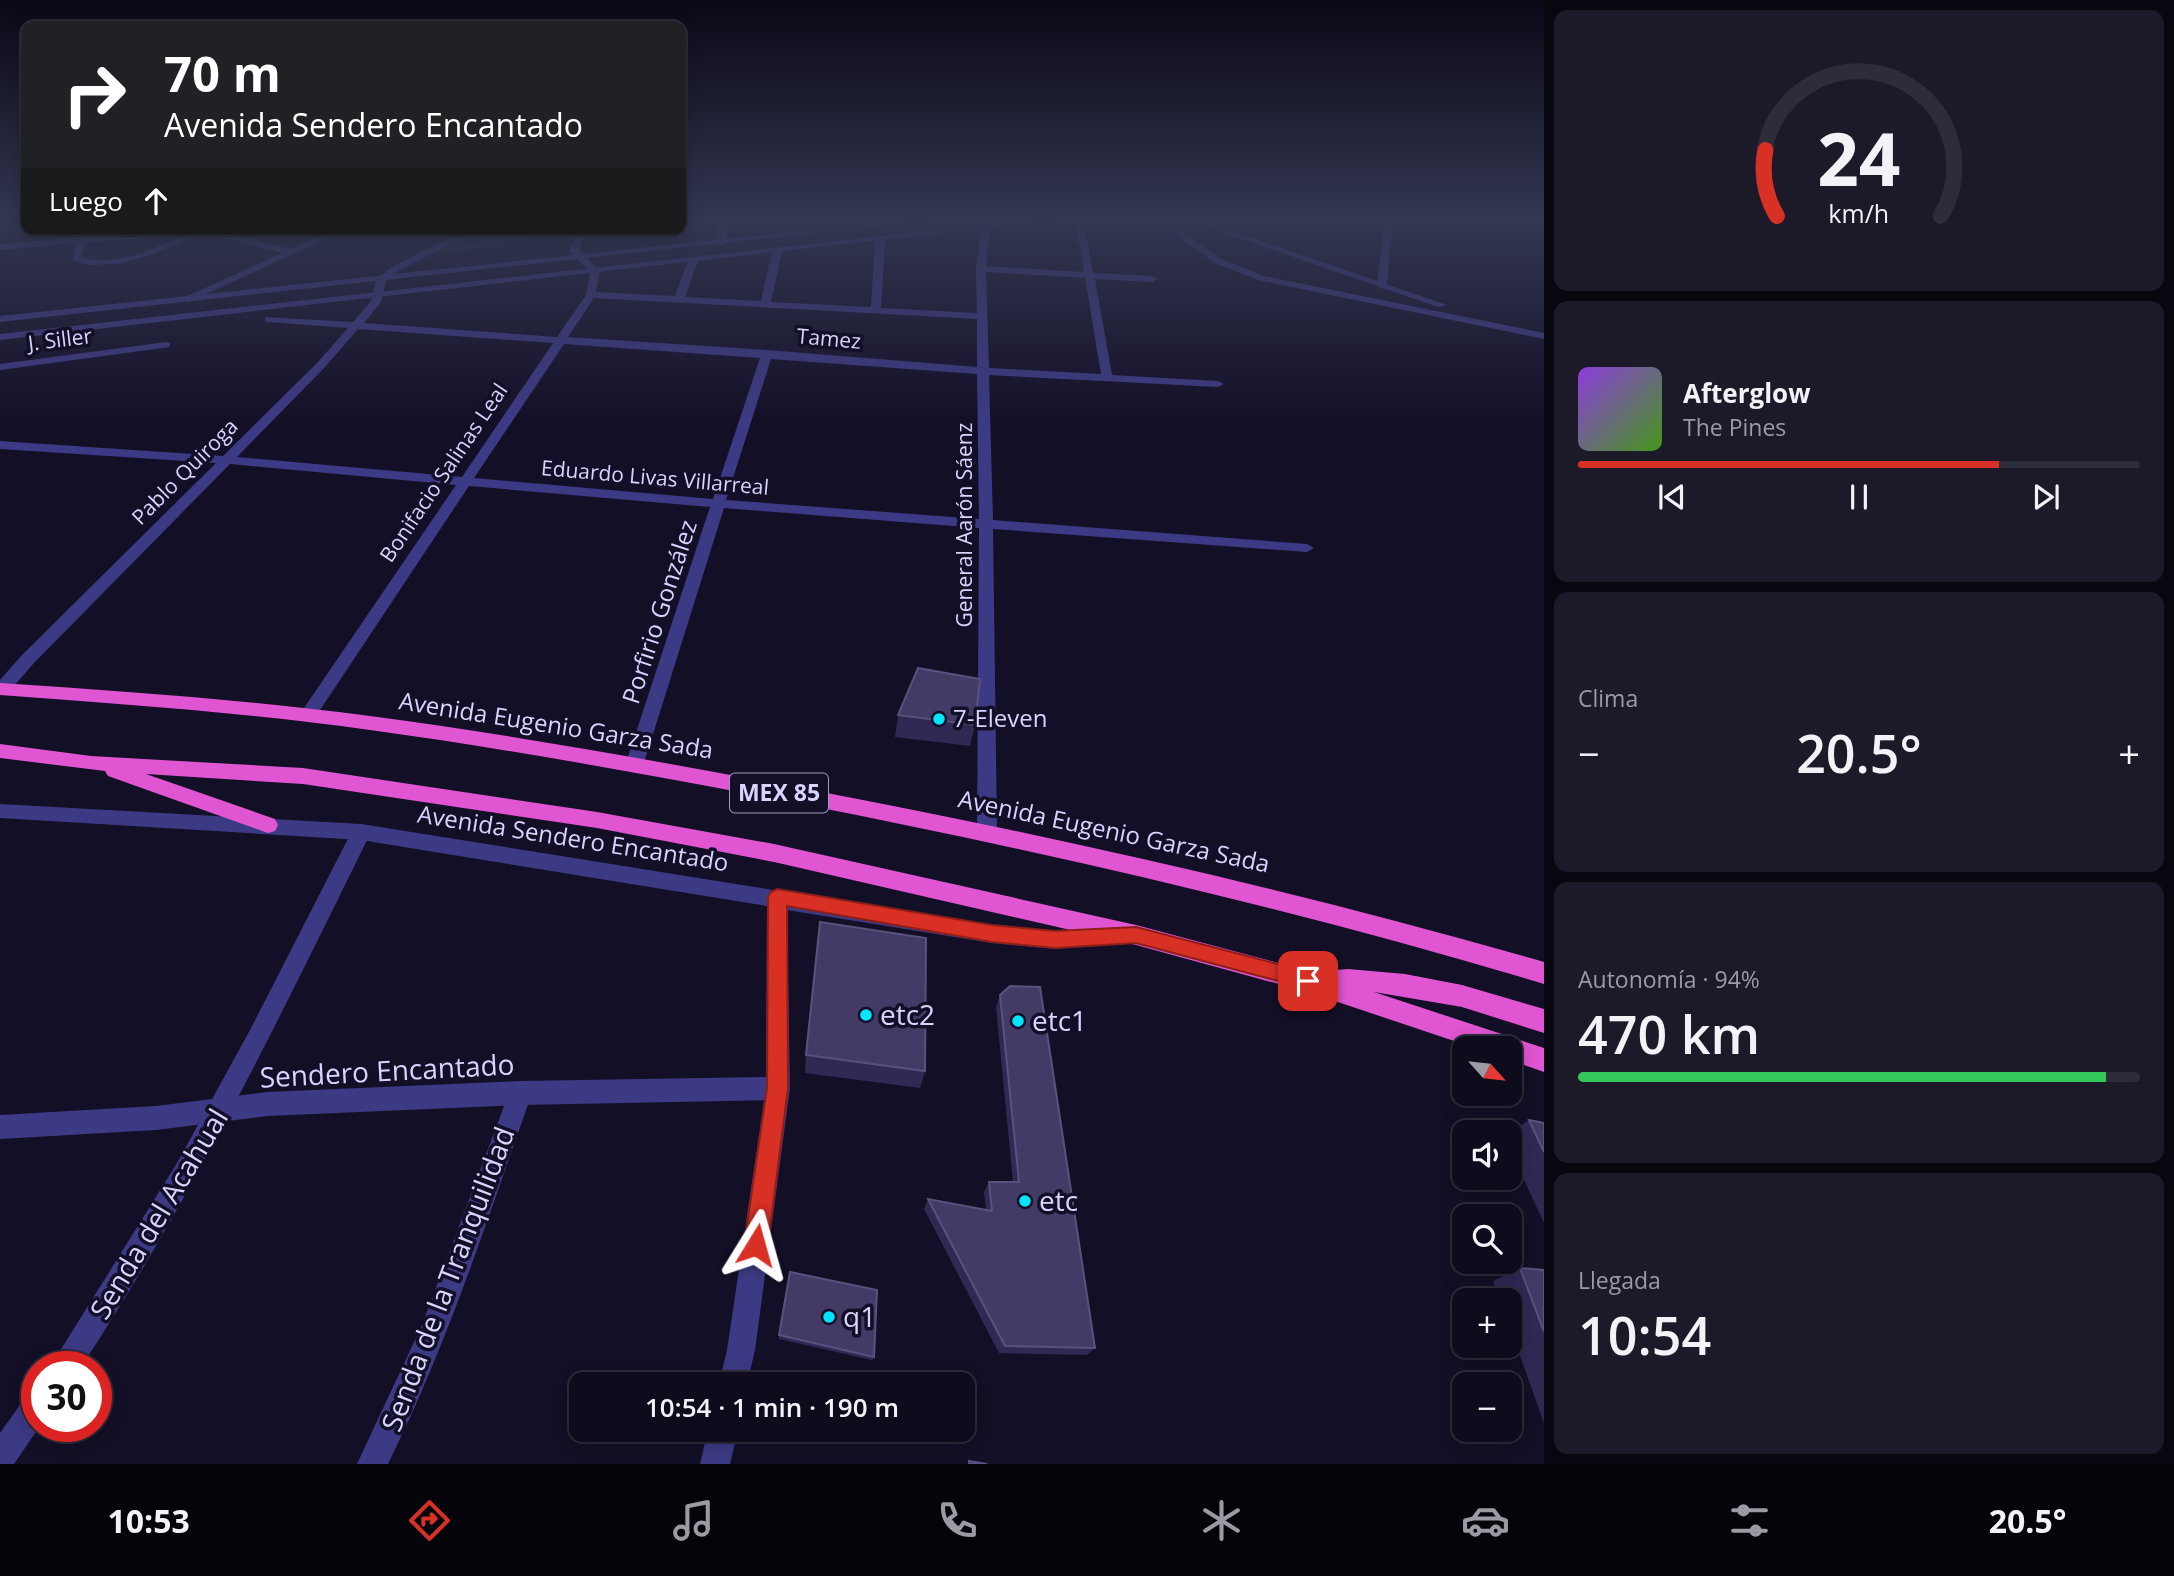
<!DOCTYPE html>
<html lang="es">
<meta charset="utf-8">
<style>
:root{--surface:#0e0b1c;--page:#1c1929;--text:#f1f3f6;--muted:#9b9ba3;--line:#2e2b3b;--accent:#d93025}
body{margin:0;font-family:"Open Sans",sans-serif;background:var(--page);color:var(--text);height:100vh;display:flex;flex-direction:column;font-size:26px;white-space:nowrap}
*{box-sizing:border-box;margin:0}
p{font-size:23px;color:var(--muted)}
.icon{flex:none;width:38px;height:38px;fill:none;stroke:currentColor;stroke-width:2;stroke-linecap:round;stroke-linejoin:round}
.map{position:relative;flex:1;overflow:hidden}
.panel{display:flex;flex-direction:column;gap:10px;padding:10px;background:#08060f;width:630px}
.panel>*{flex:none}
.banner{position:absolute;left:21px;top:21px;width:665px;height:214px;border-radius:14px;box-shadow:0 4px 18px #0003,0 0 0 2px var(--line);background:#202124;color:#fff;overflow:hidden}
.needle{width:46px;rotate:117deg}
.fabs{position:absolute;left:1452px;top:1036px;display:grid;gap:14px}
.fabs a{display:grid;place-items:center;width:70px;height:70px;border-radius:14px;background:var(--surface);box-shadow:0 4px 18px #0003,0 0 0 2px var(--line);font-size:35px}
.speed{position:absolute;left:21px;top:1351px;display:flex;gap:14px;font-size:35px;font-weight:700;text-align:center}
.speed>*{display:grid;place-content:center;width:91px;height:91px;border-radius:50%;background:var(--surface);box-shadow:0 4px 18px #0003,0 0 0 2px var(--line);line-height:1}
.speed .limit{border:10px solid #d22;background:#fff;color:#111}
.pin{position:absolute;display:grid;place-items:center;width:60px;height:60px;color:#fff;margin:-30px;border-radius:14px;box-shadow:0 4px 10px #0006}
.me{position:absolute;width:77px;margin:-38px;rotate:8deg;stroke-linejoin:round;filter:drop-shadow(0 0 5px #0008)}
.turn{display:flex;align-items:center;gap:24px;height:147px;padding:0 28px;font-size:32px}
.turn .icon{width:91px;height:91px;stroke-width:2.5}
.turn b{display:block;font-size:49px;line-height:60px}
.then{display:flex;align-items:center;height:66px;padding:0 28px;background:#0003;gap:14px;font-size:26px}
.big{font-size:52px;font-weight:600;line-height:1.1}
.panel .tile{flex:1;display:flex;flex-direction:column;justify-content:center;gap:10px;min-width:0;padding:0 24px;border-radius:14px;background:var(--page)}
.panel .dial{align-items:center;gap:0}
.dial svg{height:182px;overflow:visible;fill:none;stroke:var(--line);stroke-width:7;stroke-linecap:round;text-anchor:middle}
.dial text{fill:var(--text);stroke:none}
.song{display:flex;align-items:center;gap:21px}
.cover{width:84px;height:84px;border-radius:10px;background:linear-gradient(135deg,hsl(270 70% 55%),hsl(100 70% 35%))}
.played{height:7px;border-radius:4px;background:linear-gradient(90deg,var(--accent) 75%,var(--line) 75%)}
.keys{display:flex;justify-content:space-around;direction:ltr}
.heat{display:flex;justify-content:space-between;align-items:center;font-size:38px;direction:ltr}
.charge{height:10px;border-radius:5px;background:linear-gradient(90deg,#34c759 94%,var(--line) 0)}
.trip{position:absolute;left:569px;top:1372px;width:406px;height:70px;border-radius:14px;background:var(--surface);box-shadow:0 4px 18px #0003,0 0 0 2px var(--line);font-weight:600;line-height:70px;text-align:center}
.tabs{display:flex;height:112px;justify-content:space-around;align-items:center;background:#06040b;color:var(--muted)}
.tabs .icon{width:49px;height:49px}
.tabs .on{color:var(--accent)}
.tabs b{font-size:32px;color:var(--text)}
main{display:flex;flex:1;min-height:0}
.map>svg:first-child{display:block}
.green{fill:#12302f}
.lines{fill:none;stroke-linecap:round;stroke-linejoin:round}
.minor{fill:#3d3a85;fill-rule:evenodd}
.tertiary{fill:#3d3a85;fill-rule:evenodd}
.trunk{fill:#e055d1;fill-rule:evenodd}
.wall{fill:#312854}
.building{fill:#433a66;stroke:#5a527e;stroke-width:2}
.route{fill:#d93025;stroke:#8d1f18;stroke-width:2}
.poi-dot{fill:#00e5ff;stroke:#130f26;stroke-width:2.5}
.labels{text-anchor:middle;stroke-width:7;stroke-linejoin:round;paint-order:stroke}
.far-street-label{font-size:21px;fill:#d9d4ff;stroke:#130f26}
.shield{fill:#130f26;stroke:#9e99be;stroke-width:2}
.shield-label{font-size:23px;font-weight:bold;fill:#d9d4ff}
.street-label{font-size:24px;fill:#d9d4ff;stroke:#130f26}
.poi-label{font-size:24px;fill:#d9d4ff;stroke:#130f26;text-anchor:start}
.near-poi-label{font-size:28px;fill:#d9d4ff;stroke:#130f26;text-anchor:start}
.near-street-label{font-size:28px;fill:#d9d4ff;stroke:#130f26}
</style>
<main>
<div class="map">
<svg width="1544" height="1464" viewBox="0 0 1544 1464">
<rect width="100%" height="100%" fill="#130f26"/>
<path class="green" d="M478,229H535L526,243L430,253Z"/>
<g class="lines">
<path class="minor" d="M722,218H730L725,243L720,246L715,243Z
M858,218H866V230H860Z
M983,218H991L986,266L1084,272L1075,218H1083L1093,273L1152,276L1157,279L1152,282L1095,279L1112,375L1218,381L1224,384L1218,387L989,375L993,520L1307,544L1314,548L1307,552L993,529L997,831L994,836L987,839L980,836L977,831L979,528L724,508L643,766L640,771H628L625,766L710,507L469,486L314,719L308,721L299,715L302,711L456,485L230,464L34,663L8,693L0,694V680L22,655L216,463L0,449V441L223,456L317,363L348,328L269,322L265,321V317L353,322L371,301L376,280L390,268L468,229H480L396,272L386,281L381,302L364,323L557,337L586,295L590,272L569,250L578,229H587L579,250L600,271L596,292L675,296L688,261L693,258L698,261L685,297L761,301L772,251L777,248L782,251L771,302L871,307L875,240L880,237L885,240L881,308L977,313L976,269ZM986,272L1085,278L1101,374L989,368ZM594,298L977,319V367L767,350L568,337ZM358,329L553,343L462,477L237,457L325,367ZM564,344L760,358L713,499L474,478ZM771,359L977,374L979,519L726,500Z
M1385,218H1393L1387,286L1382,289L1377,286Z
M179,229H210L291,249L335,229H347L189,302L185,301V297L283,253L202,233L154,254L118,264L89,265L73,260L76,243L0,250V244ZM187,234C155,247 116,269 81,257L86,243Z
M166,342L170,343V347L0,370V364Z
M361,824L368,827L371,832C281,1015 193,1197 81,1367H50L177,1163L250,1030L354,827Z
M778,1076L786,1080L790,1088L755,1350L747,1384H719L727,1350L766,1088L770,1080Z
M520,1081L528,1085L532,1093C488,1218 447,1345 388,1464H357L422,1325L512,1085Z
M37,1391V1426H40L14,1464H0V1433L27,1395Z
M708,1430H738L730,1464H700Z"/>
<path class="tertiary" d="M921,218H951L0,322V316Z
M1044,218H1073L0,340V334Z
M1153,218H1163L1221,259L1264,276L1544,333V339L1258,280L1215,263Z
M1181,218H1194L1447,305L1438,307Z
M0,804L361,824L992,925L1055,931L1125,926L1132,929L1135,935L1132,941L1125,944L1055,949L992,943L787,910L790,1088L786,1096L778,1100L520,1105L267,1116L156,1130L0,1139V1115L156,1106L267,1092L520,1081L766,1077L767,906L361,840L0,818Z"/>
<path class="trunk" d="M0,683C123,691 247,700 370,716C516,735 661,762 806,789C1055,836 1301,892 1544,962V984C1301,911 1055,854 806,805C662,777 516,750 370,730C247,713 124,704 0,695Z
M0,744L91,756L303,768L597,812L774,844L1136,925L1312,972L1348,969L1405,974L1462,985L1544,1009V1033L1462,1007L1374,992L1544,1048V1072L1510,1060V1048H1475L1308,992L1136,945L774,862L597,828L303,784L146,774L275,819L278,825L275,831L268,833L108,776L105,771L0,758Z"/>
</g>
<path class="wall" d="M898,715L975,725L970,746L895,737Z
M1000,995L1095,1348L1087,1355L999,1353L924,1209L928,1199L986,1210L984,1192L989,1182H1013L996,1007Z
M806,1055L925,1071L920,1088L805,1073Z
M1529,1120L1544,1123V1223L1510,1150V1133Z
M1520,1268L1544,1270V1423L1510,1328V1300H1500L1493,1281Z
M779,1335L874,1357L872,1360L779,1339Z"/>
<path class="building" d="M918,668L980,679L975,725L898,715Z
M820,922L926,938L925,1071L806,1055Z
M1010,986L1040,987L1095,1348L1005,1346L928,1199L992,1211L989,1182H1019L1000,995Z
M1529,1120L1544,1123V1152Z
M1520,1268L1544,1270V1332Z
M790,1272L877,1290L874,1357L779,1335Z
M969,1461L987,1464H969Z"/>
<linearGradient id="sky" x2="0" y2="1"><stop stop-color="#0a0815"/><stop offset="0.52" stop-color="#333752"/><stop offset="1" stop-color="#333752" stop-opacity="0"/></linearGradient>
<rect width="1544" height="423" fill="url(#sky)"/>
<path class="route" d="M777,889L992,925L1055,931L1136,927L1308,972L1315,974L1318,981L1315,987L1308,989L1136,943L1055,948L992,942L787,906L788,1088L768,1245L764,1254L756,1257L747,1254L744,1245L767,1088L768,897L771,892Z"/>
<g class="poi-dot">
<circle cx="939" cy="719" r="7"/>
<circle cx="866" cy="1015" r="7"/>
<circle cx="1018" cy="1021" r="7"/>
<circle cx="1025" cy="1201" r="7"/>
<circle cx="829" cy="1317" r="7"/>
</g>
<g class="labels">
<g class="far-street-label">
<text transform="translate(829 339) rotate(5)" y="7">Tamez</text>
<text transform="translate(60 340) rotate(-7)" y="7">J. Siller</text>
<text transform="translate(185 472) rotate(-45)" y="7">Pablo Quiroga</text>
<text transform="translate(444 473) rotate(-56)" y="7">Bonifacio Salinas Leal</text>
<text transform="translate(655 478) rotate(5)" y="7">Eduardo Livas Villarreal</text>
<text transform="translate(965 525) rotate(-90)" y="7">General Aarón Sáenz</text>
</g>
<rect class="shield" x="730" y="773.5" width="98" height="39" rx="5"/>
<g class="shield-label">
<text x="779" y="801">MEX 85</text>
</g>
<g class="street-label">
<text transform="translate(660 612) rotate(-72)" y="8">Porfirio González</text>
<text transform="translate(556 726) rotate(9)" y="8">Avenida Eugenio Garza Sada</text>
<text transform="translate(1114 832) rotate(12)" y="8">Avenida Eugenio Garza Sada</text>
<text transform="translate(573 839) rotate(9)" y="8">Avenida Sendero Encantado</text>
</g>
<g class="poi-label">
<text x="953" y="727">7-Eleven</text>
</g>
<g class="near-poi-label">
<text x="880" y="1025">etc2</text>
<text x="1032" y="1031">etc1</text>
<text x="1039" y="1211">etc</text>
<text x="843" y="1327">q1</text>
</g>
<g class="near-street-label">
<text transform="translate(387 1071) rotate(-3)" y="10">Sendero Encantado</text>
<text transform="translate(159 1214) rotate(-59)" y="10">Senda del Acahual</text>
<text transform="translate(448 1279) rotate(-69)" y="10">Senda de la Tranquilidad</text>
</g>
</g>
</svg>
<div class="fabs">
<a><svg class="needle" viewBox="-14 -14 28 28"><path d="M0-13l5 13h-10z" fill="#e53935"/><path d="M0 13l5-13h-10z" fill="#9b9ba3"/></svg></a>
<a><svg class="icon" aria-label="sound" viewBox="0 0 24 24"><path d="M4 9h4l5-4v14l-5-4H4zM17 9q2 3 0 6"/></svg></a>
<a><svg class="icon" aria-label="search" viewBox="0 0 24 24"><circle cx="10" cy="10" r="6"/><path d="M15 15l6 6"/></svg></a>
<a>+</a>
<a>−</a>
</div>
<div class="speed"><div class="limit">30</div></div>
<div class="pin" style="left:1308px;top:981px;background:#d93025"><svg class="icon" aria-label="arrive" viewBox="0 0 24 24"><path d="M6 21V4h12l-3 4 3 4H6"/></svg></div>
<svg class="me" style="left:756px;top:1245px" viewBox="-20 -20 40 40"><path d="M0-17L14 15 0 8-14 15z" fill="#d93025" stroke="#fff" stroke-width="4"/></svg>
<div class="trip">10:54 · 1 min · 190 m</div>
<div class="banner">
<div class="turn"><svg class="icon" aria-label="right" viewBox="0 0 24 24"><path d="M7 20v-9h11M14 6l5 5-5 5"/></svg><div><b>70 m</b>Avenida Sendero Encantado</div></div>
<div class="then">Luego<svg class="icon" aria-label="ahead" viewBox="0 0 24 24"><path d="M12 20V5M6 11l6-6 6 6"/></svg></div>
</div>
</div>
<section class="panel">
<div class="tile dial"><svg viewBox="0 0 100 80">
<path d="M14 69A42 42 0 1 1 86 69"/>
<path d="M14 69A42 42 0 0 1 9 40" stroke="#d93025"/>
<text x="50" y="56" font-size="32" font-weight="700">24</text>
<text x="50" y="72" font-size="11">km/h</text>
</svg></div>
<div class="tile">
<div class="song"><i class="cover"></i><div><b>Afterglow</b><p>The Pines</p></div></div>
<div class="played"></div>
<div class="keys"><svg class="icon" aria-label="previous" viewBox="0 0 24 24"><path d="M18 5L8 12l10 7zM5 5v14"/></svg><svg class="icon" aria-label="pause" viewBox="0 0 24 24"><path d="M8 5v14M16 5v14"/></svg><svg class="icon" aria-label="next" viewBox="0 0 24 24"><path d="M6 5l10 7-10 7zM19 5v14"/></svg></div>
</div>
<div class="tile"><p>Clima</p>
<div class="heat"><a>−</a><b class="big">20.5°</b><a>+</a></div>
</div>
<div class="tile"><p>Autonomía · 94%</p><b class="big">470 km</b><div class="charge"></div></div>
<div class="tile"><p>Llegada</p><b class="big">10:54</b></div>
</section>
</main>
<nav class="tabs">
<b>10:53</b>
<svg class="icon on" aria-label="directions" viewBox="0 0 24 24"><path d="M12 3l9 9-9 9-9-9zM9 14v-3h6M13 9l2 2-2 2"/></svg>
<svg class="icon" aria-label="music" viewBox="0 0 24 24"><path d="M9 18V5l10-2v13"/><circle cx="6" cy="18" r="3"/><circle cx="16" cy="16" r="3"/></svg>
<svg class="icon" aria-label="phone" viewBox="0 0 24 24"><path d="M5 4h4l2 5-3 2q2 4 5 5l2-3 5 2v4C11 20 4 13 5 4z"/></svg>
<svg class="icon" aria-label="climate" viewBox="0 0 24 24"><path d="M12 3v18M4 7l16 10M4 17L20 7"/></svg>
<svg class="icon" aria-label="car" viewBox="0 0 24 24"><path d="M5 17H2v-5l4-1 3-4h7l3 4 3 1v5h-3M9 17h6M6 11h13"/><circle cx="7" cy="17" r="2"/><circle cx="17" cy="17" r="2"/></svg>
<svg class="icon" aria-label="filters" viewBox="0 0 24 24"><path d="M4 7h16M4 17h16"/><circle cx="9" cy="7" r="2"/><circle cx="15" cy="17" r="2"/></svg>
<b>20.5°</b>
</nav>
